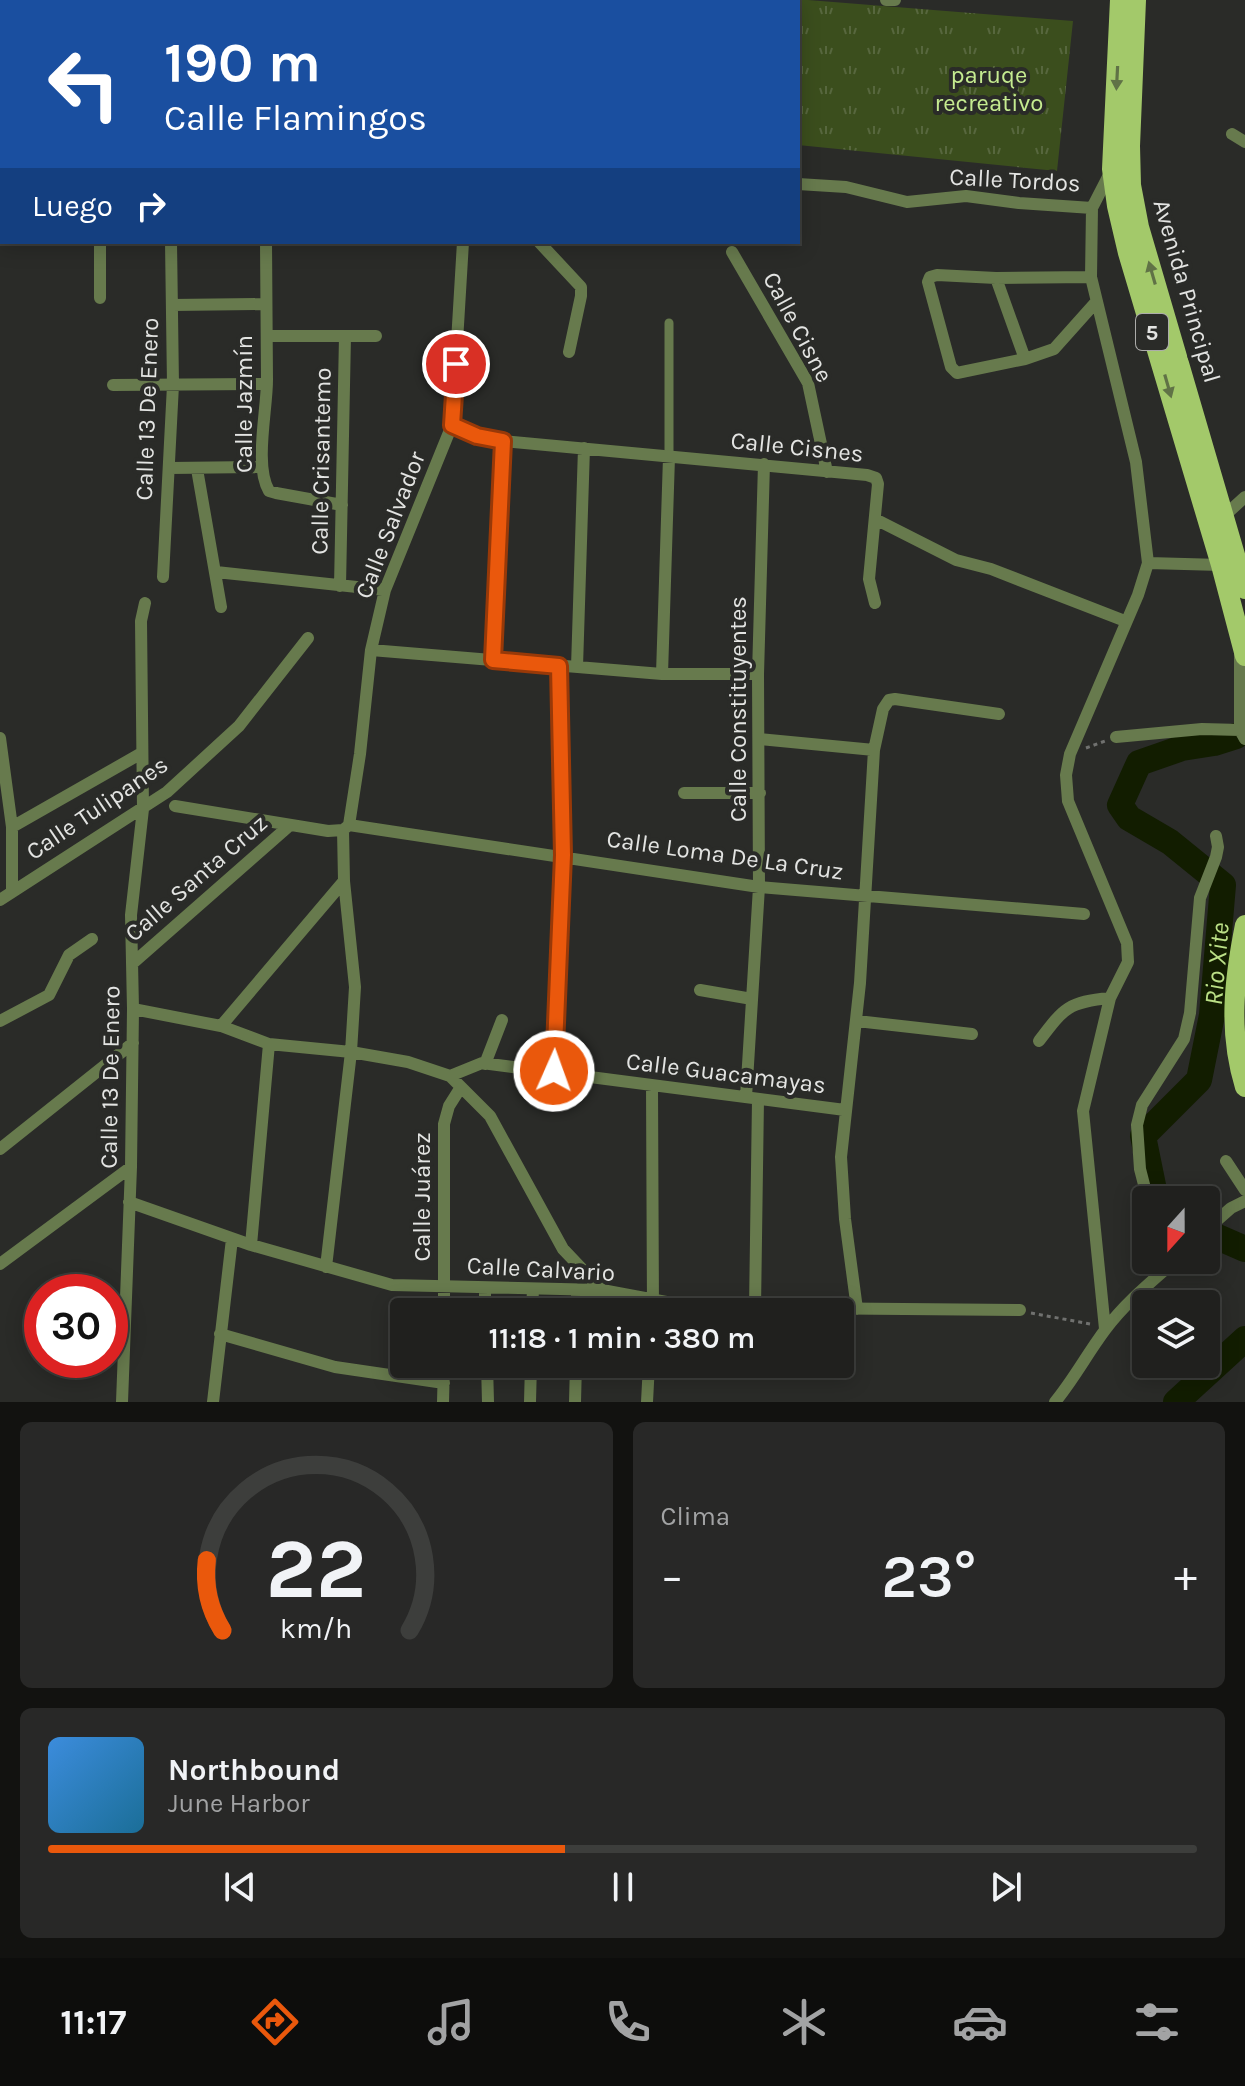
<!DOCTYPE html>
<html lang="es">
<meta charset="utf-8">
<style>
:root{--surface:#20201e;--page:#282827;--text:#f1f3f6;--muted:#a2a3a4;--line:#3d3e3c;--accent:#ea580c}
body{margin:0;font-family:Karla,sans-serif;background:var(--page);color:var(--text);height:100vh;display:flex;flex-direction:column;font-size:30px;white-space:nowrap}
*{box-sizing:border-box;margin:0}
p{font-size:26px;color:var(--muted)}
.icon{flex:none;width:44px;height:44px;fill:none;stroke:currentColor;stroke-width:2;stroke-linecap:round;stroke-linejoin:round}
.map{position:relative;height:1402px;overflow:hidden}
.panel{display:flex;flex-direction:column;gap:20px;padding:20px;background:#121210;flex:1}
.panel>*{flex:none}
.guide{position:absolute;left:0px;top:0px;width:800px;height:244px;box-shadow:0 4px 20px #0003,0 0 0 2px var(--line);background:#1a4fa0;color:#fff;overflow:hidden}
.needle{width:52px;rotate:201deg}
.buttons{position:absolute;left:1132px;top:1186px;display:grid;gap:16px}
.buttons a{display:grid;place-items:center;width:88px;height:88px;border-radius:8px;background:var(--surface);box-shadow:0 4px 20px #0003,0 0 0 2px var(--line);font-size:40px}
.speed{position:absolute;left:24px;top:1274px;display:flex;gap:16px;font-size:40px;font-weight:700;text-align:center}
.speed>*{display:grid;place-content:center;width:104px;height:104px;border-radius:50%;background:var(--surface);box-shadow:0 4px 20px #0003,0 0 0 2px var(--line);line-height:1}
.speed .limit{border:12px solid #d22;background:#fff;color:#111}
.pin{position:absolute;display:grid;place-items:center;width:68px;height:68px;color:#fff;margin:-34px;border:4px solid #fff;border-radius:50%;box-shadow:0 2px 8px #0007}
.me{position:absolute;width:88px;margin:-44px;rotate:2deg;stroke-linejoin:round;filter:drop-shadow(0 0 6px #0008)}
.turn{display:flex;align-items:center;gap:28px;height:168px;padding:0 32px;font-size:36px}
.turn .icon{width:104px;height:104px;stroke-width:2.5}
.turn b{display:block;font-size:56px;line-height:68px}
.then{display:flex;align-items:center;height:76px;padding:0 32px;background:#0003;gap:16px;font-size:30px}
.big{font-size:60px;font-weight:600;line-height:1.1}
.panel .card{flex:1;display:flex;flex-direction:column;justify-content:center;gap:12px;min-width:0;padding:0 28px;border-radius:12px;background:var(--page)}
.panel .dial{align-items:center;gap:0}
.dial svg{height:208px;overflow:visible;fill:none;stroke:var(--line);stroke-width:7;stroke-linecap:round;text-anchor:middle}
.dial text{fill:var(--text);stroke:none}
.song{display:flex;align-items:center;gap:24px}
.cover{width:96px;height:96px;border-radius:12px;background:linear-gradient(135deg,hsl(210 70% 55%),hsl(200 70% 35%))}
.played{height:8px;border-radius:4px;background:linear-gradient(90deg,var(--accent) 45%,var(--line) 45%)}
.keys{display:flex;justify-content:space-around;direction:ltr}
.heat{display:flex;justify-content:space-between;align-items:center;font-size:44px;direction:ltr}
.panel .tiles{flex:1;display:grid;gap:20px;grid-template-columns:1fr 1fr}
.card:last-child{grid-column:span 2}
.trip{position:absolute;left:390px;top:1298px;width:464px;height:80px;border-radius:8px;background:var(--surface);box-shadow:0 4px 20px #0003,0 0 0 2px var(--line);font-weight:600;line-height:80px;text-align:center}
.tab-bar{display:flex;height:128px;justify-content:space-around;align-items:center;background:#0d0d0c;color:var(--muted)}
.tab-bar .icon{width:56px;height:56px}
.tab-bar .selected{color:var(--accent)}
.tab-bar b{font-size:36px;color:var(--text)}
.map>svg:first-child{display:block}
.park{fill:url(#park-tufts)}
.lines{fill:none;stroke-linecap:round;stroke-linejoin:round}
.river{stroke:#121d00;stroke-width:26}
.path{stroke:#70716f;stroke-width:3;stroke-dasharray:4 4;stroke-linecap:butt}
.pedestrian{stroke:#677a4d;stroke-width:9}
.minor{stroke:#677a4d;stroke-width:12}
.tertiary{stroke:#677a4d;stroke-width:16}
.primary{stroke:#a3c96a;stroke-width:20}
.oneway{fill:#607246}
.route-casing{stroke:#983908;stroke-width:20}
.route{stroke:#ea580c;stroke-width:14}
.labels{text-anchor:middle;stroke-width:8;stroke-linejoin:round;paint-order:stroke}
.shield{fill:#2a2b28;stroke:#acacaa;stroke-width:2}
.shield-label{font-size:22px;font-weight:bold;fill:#e3e4e2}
.park-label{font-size:24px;fill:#c5eb90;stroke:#2a2b28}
.street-label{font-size:24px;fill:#e3e4e2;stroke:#2a2b28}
.water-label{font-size:26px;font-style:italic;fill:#bbe086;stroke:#2a2b28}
</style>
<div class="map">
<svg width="1245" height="1402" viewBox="0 0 1245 1402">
<defs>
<pattern id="park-tufts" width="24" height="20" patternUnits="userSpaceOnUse" patternTransform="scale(2)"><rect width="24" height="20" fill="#3b4e1d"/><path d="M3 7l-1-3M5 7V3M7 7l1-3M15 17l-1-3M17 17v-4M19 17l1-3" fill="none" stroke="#57673e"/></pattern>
</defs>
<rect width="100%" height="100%" fill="#2a2b28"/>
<path class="park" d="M753,0H808L1073,21L1057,171L798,145V2Z"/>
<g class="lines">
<g class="river">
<path id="s1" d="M1156,1200L1143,1136L1199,1080L1212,1015L1223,885L1170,842L1129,818L1120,805L1139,763L1182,748L1214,743L1236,736"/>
<path d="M1206,1232L1245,1249"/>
<path d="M1176,1402L1245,1339"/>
</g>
<path class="path" d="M1086,748L1105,741
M1031,1313L1090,1324"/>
<path class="pedestrian" d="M669,457V323"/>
<path class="minor" d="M491,0V2
M595,0V2
M650,0V2
M886,0H895
M57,2L58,0
M0,88L2,85
M1232,134L1245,142
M798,184L846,187L907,202L966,196L1019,203L1092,208L1111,171
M1092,208L1091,277L1136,462L1148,563L1138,595L1070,754L1066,775L1068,801L1127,943L1128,962L1110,998L1083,1111L1105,1329
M100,242V298
M266,242C266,288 267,334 267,380C267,411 254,465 269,491L276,493L342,505
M539,242L581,287V296L569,352
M732,252L808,383L827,472
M1091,277L996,278L937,275L930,277L928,282L951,367L957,373L1025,359L1054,349L1096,302
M996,278L1025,359
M172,305L266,304
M267,336H376
M113,385L267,384
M452,425L477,436L503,441L867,475L876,478L878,484L869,579L875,603
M170,468L262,467
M197,469L221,607
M1224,516L1245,497
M875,519L956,560L991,569L1125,621
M1148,563L1221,565
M216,572L385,590
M163,577L173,385L171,242
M340,586L345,336
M1240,648V730L1245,739
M371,650L662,674H758
M493,660L503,441
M577,667L584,448
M662,674L669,457
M1116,737L1202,729L1240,730
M0,738L12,827V890
M760,739L874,750
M684,793H760
M175,806L328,831L343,830L349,825L759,887L1084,914
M349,825L360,754L371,650L385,590L452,425L463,242
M12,827L140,754
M0,900L167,792L239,726L308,638
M133,963L289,826
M700,990L752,999
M133,1009L221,1026L269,1044L351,1052L408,1062L450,1076L482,1063L845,1110
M0,1021L49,995L69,955L92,939
M857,1021L972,1034
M221,1026L344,881
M1039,1041C1064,1008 1068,1002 1110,998
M485,1064L502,1020
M554,1071L563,855L559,666
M450,1076L490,1116L563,1249L602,1290
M652,1086L653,1312
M746,1097L759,887L758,674L764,464
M0,1149L133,1043
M1226,1161L1245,1190
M1148,1200L1140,1169L1137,1125L1142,1105L1184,1039L1190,1013L1200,898L1216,857L1218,847L1216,836
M129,1202L251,1245L392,1285L602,1290L693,1307L1020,1310
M1206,1230L1231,1208L1245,1201
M251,1245L269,1044
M0,1264L131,1167
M326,1267L351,1052L355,987L344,881L343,830
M485,1288V1312
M755,1308L758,1099
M857,1309L845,1219L841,1157L860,983L874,750L883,709L889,700L895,699L999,714
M444,1312V1124L449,1106L461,1087
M532,1312L533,1289
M577,1312V1291
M220,1334L335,1367L444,1383
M487,1364L488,1402
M122,1402L131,1167L133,1009L131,915L143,809L141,621L145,603
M213,1402L232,1239
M443,1402L444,1364
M530,1402L531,1364
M575,1402L576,1364
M647,1402L649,1364
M1055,1402C1074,1379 1087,1354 1105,1330C1125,1303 1151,1282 1176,1260"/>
<path class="tertiary" d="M216,2L218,0
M0,228H2"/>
<path class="primary" d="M1120,0L1112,169L1117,206L1128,253L1221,565L1245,656
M1136,0L1130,146L1131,185L1139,227L1245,589
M1245,925C1234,980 1228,1032 1245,1087"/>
</g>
<defs><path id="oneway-solid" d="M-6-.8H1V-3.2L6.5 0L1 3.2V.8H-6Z" transform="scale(2)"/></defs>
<g class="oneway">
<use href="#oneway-solid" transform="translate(1117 78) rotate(93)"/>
<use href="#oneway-solid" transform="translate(1152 273) rotate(-106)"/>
<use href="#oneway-solid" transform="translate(1168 386) rotate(74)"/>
</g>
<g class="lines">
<defs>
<path id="route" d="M456,364L452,425L477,436L503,441L493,660L559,666L563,855L554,1071"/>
</defs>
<use href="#route" class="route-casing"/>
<use href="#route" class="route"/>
</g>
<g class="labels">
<rect class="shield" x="1136" y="314" width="32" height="36" rx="6"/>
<g class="shield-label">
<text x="1152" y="340">5</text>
</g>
<g class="park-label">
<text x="989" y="83">paruqe<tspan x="989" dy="28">recreativo</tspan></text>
</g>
<g class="street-label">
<text transform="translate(1015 180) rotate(3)" y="8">Calle Tordos</text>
<text transform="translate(1187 291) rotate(74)" y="8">Avenida Principal</text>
<text transform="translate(798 327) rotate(62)" y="8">Calle Cisne</text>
<text transform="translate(244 404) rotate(-90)" y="8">Calle Jazmín</text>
<text transform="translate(147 409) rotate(-88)" y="8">Calle 13 De Enero</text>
<text transform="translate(797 447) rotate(6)" y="8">Calle Cisnes</text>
<text transform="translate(321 461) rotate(-89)" y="8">Calle Crisantemo</text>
<text transform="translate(390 525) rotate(-69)" y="8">Calle Salvador</text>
<text transform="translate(738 709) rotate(-90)" y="8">Calle Constituyentes</text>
<text transform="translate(97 808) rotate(-34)" y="8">Calle Tulipanes</text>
<text transform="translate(725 855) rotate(8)" y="8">Calle Loma De La Cruz</text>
<text transform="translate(196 878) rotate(-41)" y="8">Calle Santa Cruz</text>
<text transform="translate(726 1073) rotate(7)" y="8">Calle Guacamayas</text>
<text transform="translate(110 1077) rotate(-89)" y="8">Calle 13 De Enero</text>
<text transform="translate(422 1197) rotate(-90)" y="8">Calle Juárez</text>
<text transform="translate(541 1269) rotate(3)" y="8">Calle Calvario</text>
</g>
<g class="water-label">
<text dy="9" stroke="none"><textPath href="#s1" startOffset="262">Rio Xite</textPath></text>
</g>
</g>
</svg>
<div class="buttons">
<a><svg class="needle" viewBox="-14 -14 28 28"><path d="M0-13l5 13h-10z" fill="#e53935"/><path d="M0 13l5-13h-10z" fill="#a2a3a4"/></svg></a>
<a><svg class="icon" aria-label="layers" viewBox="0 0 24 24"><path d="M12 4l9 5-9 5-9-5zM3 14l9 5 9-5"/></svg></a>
</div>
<div class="speed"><div class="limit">30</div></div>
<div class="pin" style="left:456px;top:364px;background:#d93025"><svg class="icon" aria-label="arrive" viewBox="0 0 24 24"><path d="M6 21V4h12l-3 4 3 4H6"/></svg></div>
<svg class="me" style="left:554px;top:1071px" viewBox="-20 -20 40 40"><circle r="17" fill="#ea580c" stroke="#fff" stroke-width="3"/><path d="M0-11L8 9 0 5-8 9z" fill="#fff"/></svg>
<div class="trip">11:18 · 1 min · 380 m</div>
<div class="guide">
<div class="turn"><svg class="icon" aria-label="left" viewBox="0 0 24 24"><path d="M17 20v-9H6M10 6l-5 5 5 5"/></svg><div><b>190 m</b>Calle Flamingos</div></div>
<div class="then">Luego<svg class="icon" aria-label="right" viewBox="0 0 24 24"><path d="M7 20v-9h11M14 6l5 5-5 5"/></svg></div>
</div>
</div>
<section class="panel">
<div class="tiles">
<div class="card dial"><svg viewBox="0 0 100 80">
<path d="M14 69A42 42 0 1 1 86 69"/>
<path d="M14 69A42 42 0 0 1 8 42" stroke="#ea580c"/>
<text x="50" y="56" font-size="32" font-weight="700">22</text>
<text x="50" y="72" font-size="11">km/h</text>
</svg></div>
<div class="card"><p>Clima</p>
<div class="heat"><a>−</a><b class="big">23°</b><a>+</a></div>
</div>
<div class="card">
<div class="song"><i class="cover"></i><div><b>Northbound</b><p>June Harbor</p></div></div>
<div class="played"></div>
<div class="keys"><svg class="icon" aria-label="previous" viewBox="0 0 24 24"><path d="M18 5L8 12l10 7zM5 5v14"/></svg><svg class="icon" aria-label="pause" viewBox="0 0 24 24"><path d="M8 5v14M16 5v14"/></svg><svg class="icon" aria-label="next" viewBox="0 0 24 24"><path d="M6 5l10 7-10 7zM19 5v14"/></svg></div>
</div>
</div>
</section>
<nav class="tab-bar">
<b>11:17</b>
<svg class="icon selected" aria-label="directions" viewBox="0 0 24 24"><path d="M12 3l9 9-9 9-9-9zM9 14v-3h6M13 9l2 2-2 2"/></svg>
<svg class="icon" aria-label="music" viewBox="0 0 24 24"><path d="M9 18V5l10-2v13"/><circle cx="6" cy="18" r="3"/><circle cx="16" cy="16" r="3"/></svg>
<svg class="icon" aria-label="phone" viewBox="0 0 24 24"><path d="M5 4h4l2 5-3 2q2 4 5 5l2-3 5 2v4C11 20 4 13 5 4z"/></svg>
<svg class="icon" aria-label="climate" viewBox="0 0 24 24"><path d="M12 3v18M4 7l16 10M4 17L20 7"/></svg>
<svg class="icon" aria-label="car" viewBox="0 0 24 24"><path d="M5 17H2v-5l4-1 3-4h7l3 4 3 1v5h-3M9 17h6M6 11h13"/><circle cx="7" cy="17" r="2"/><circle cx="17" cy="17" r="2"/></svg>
<svg class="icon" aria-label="filters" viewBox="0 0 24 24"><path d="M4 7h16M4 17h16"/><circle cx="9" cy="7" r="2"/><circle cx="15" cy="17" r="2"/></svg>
</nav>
